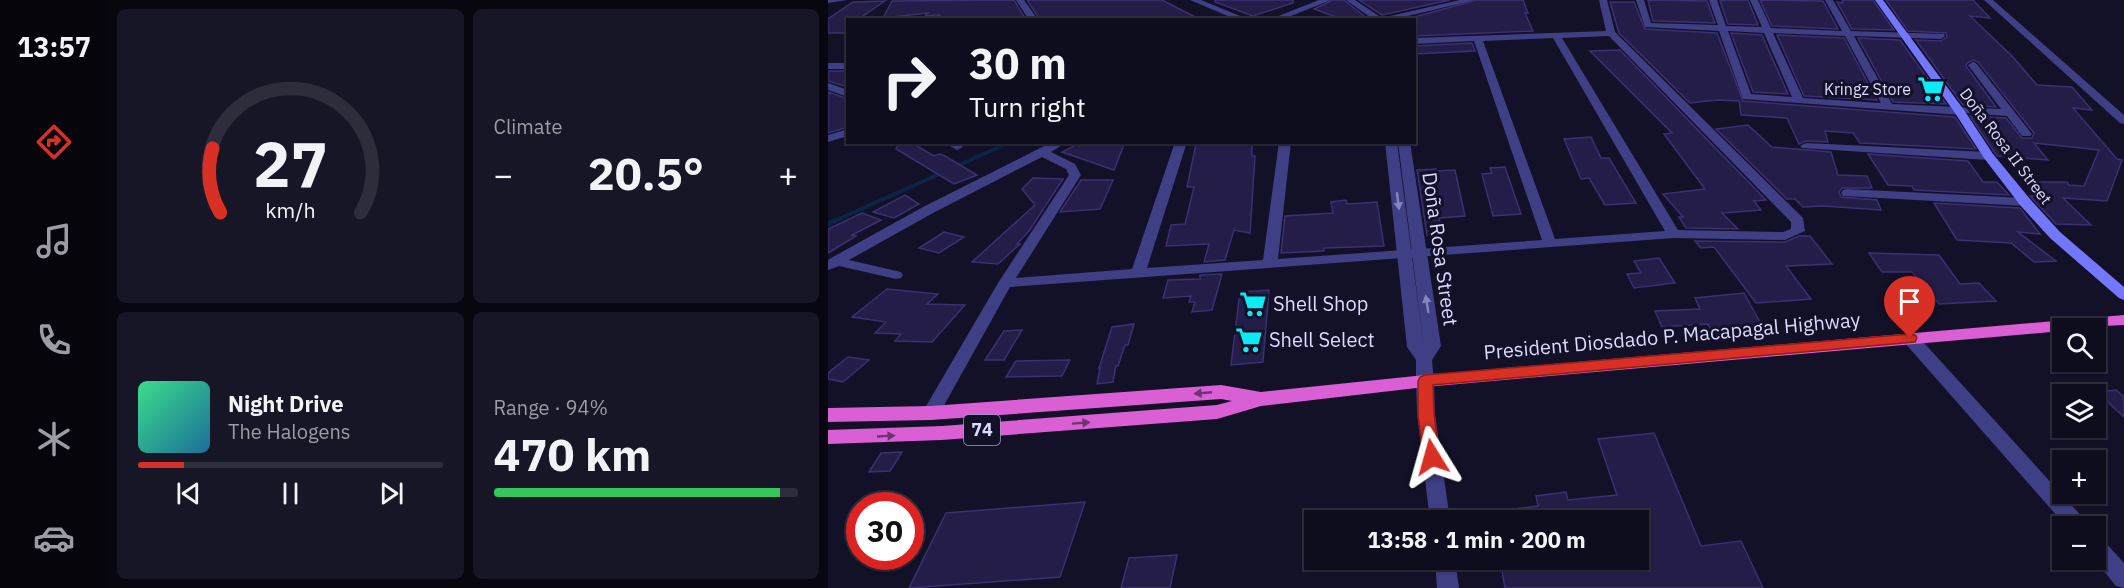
<!DOCTYPE html>
<meta charset="utf-8">
<style>
:root{--surface:#0e0d1e;--page:#171627;--text:#f1f3f6;--muted:#9b9ca4;--line:#2e2d3c;--accent:#d93025}
body{margin:0;font-family:"IBM Plex Sans",sans-serif;background:var(--page);color:var(--text);height:100vh;display:flex;flex-direction:column;font-size:22px;white-space:nowrap}
*{box-sizing:border-box;margin:0}
p{font-size:20px;color:var(--muted)}
.icon{flex:none;width:33px;height:33px;fill:none;stroke:currentColor;stroke-width:2;stroke-linecap:round;stroke-linejoin:round}
.map{position:relative;flex:1;overflow:hidden}
.drawer{display:flex;flex-direction:column;gap:9px;padding:9px;background:#080710;width:720px}
.drawer>*{flex:none}
.banner{position:absolute;left:18px;top:18px;width:570px;height:126px;border-radius:0px;box-shadow:0 2px 4px #0004,0 0 0 2px var(--line);background:#0e0d1e;color:var(--text);overflow:hidden}
.buttons{position:absolute;left:1224px;top:318px;display:grid;gap:12px}
.buttons a{display:grid;place-items:center;width:54px;height:54px;border-radius:0px;background:var(--surface);box-shadow:0 2px 4px #0004,0 0 0 2px var(--line);font-size:30px}
.speed{position:absolute;left:18px;top:492px;display:flex;gap:12px;font-size:30px;font-weight:700;text-align:center}
.speed>*{display:grid;place-content:center;width:78px;height:78px;border-radius:50%;background:var(--surface);box-shadow:0 2px 4px #0004,0 0 0 2px var(--line);line-height:1}
.speed .limit{border:9px solid #d22;background:#fff;color:#111}
.pin{position:absolute;display:grid;place-items:center;width:51px;height:51px;color:#fff;margin:-62px -26px;border-radius:50% 50% 50% 0;rotate:-45deg;box-shadow:0 0 6px #0007}
.pin .icon{rotate:45deg}
.me{position:absolute;width:66px;margin:-33px;rotate:352deg;stroke-linejoin:round;filter:drop-shadow(0 0 4px #0008)}
.turn{display:flex;align-items:center;gap:21px;height:126px;padding:0 24px;font-size:27px}
.turn .icon{width:78px;height:78px;stroke-width:2.5}
.turn b{display:block;font-size:42px;line-height:51px}
.big{font-size:45px;font-weight:700;line-height:1.1}
.drawer .widget{flex:1;display:flex;flex-direction:column;justify-content:center;gap:9px;min-width:0;padding:0 21px;border-radius:9px;background:var(--page)}
.drawer .dial{align-items:center;gap:0}
.dial svg{height:156px;overflow:visible;fill:none;stroke:var(--line);stroke-width:7;stroke-linecap:round;text-anchor:middle}
.dial text{fill:var(--text);stroke:none}
.song{display:flex;align-items:center;gap:18px}
.cover{width:72px;height:72px;border-radius:9px;background:linear-gradient(135deg,hsl(150 70% 55%),hsl(200 70% 35%))}
.played{height:6px;border-radius:3px;background:linear-gradient(90deg,var(--accent) 15%,var(--line) 15%)}
.keys{display:flex;justify-content:space-around;direction:ltr}
.heat{display:flex;justify-content:space-between;align-items:center;font-size:33px;direction:ltr}
.charge{height:9px;border-radius:4px;background:linear-gradient(90deg,#34c759 94%,var(--line) 0)}
.drawer .tiles{flex:1;display:grid;gap:9px;grid-template-columns:repeat(2,1fr)}
.trip{position:absolute;left:476px;top:510px;width:345px;height:60px;border-radius:0px;background:var(--surface);box-shadow:0 2px 4px #0004,0 0 0 2px var(--line);font-weight:700;line-height:60px;text-align:center}
main{display:flex;flex:1;min-height:0}
.menu{display:flex;flex-direction:column;width:108px;justify-content:space-around;align-items:center;background:#06050c;color:var(--muted)}
.menu .icon{width:42px;height:42px}
.menu .active{color:var(--accent)}
.menu b{font-size:27px;color:var(--text)}
.map>svg:first-child{display:block}
.lines{fill:none;stroke-linecap:round;stroke-linejoin:round}
.stream-far2{stroke:#0c2445;stroke-width:3}
.stream-far1{stroke:#0c2445;stroke-width:4}
.stream{stroke:#0c2445;stroke-width:5}
.building{fill:#241d48;stroke:#3a3073;stroke-width:1.5}
.minor{fill:#3e3f85;fill-rule:evenodd}
.tertiary{fill:#3e3f85;fill-rule:evenodd}
.secondary{fill:#7377fa;fill-rule:evenodd}
.trunk{fill:#da5ed4;fill-rule:evenodd}
.oneway{fill:#8584bb}
.oneway2{fill:#6d3475}
.route{fill:#d93025;stroke:#8d1f18;stroke-width:1.5}
.labels{text-anchor:middle;stroke-width:6;stroke-linejoin:round;paint-order:stroke}
.far-poi-label{font-size:16px;fill:#dbd9fe;stroke:#131128;text-anchor:end}
.far-street-label{font-size:16px;fill:#dbd9fe;stroke:#131128}
.shield{fill:#131128;stroke:#9f9dbe;stroke-width:1.5}
.shield-label{font-size:18px;font-weight:bold;fill:#dbd9fe}
.street-label{font-size:20px;fill:#dbd9fe;stroke:#131128}
.poi-label{font-size:20px;fill:#dbd9fe;stroke:#131128;text-anchor:start}
</style>
<main>
<nav class="menu">
<b>13:57</b>
<svg class="icon active" aria-label="directions" viewBox="0 0 24 24"><path d="M12 3l9 9-9 9-9-9zM9 14v-3h6M13 9l2 2-2 2"/></svg>
<svg class="icon" aria-label="music" viewBox="0 0 24 24"><path d="M9 18V5l10-2v13"/><circle cx="6" cy="18" r="3"/><circle cx="16" cy="16" r="3"/></svg>
<svg class="icon" aria-label="phone" viewBox="0 0 24 24"><path d="M5 4h4l2 5-3 2q2 4 5 5l2-3 5 2v4C11 20 4 13 5 4z"/></svg>
<svg class="icon" aria-label="climate" viewBox="0 0 24 24"><path d="M12 3v18M4 7l16 10M4 17L20 7"/></svg>
<svg class="icon" aria-label="car" viewBox="0 0 24 24"><path d="M5 17H2v-5l4-1 3-4h7l3 4 3 1v5h-3M9 17h6M6 11h13"/><circle cx="7" cy="17" r="2"/><circle cx="17" cy="17" r="2"/></svg>
</nav>
<section class="drawer">
<div class="tiles">
<div class="widget dial"><svg viewBox="0 0 100 80">
<path d="M14 69A42 42 0 1 1 86 69"/>
<path d="M14 69A42 42 0 0 1 10 36" stroke="#d93025"/>
<text x="50" y="56" font-size="32" font-weight="700">27</text>
<text x="50" y="72" font-size="11">km/h</text>
</svg></div>
<div class="widget"><p>Climate</p>
<div class="heat"><a>−</a><b class="big">20.5°</b><a>+</a></div>
</div>
<div class="widget">
<div class="song"><i class="cover"></i><div><b>Night Drive</b><p>The Halogens</p></div></div>
<div class="played"></div>
<div class="keys"><svg class="icon" aria-label="previous" viewBox="0 0 24 24"><path d="M18 5L8 12l10 7zM5 5v14"/></svg><svg class="icon" aria-label="pause" viewBox="0 0 24 24"><path d="M8 5v14M16 5v14"/></svg><svg class="icon" aria-label="next" viewBox="0 0 24 24"><path d="M6 5l10 7-10 7zM19 5v14"/></svg></div>
</div>
<div class="widget"><p>Range · 94%</p><b class="big">470 km</b><div class="charge"></div></div>
</div>
</section>
<div class="map">
<svg width="1296" height="588" viewBox="0 0 1296 588">
<rect width="100%" height="100%" fill="#131128"/>
<g class="lines">
<path class="stream-far2" d="M502,20L514,16"/>
<path class="stream-far1" d="M127,167L182,142
M4,222L116,172"/>
<path class="stream" d="M0,224L7,221"/>
</g>
<path class="building" d="M186,0L198,20H118L111,15L97,16L100,13L55,18L64,1Z
M199,0H334L373,20H212Z
M387,0H465V3L425,16L387,2Z
M505,0H516L541,20H516L486,9Z
M531,0H622L554,15Z
M649,0H695L700,13H697L705,31L586,36V20H575Z
M820,0L879,1L887,23L825,21Z
M897,0H920L930,25L900,24L892,1Z
M932,0L995,1L1010,29L944,26Z
M1014,0H1045L1066,30L1024,29L1009,2L1015,3Z
M1058,0H1145L1162,18L1142,16L1184,56L1209,85L1244,87L1264,110L1245,108L1289,159L1294,160L1279,201L1235,198L1263,225L1228,224L1202,196H1221L1210,182H1239L1241,185L1256,186L1271,150L1206,143L1220,160L1169,156L1142,116L1178,118L1194,138H1204L1206,133L1150,62L1146,60L1139,63L1138,66L1168,107L1135,105L1088,40L1113,41L1119,37L1118,33L1080,31Z
M57,1L29,20H20V33H0V19L25,2Z
M782,2H806L817,29L889,33L915,101L1127,117L1148,149L1032,143L1025,133L997,131L1000,142L978,141L971,144L959,118L913,115L911,101L889,100L862,103L791,33Z
M903,33L934,35L960,94L925,92Z
M949,35L1016,38L1049,100L976,96Z
M1030,38L1072,40L1118,104L1065,102Z
M644,43L647,51L586,54V46Z
M792,50L938,200L926,201L933,210L894,213L910,229L858,228L851,217H855L835,194L877,189L836,134L844,133L762,51Z
M0,71H20V87L0,81Z
M0,92L20,99V127L0,133Z
M920,125L944,147L1003,152L1010,175L1039,176L1044,188H1014L1011,192L1013,197L1049,200L1053,210L995,206L975,207L967,199H959L888,129Z
M763,137L773,158H781L808,203L777,205L761,178L753,179L736,139Z
M72,142H82L106,156L112,154L117,156L149,175L126,184L68,149Z
M254,142H297L286,170L234,152Z
M424,142V156H427L422,233L406,230L397,260L376,262L381,244L338,246L343,225L357,224L366,187H359L368,144Z
M1040,154L1140,161L1155,182H1169L1181,195L1086,190L1084,186L1060,185Z
M677,167L693,214L665,216L654,174L664,173L662,168Z
M608,169V171L627,170L637,216L611,218L615,234L599,235L589,170Z
M205,178L235,179L201,231L189,244H192L170,264L144,262L207,205L194,189Z
M253,180H285L272,209L232,212Z
M77,195L91,204L66,218L45,212Z
M518,200L519,204L549,202L556,246L496,248V251L453,253L457,216L505,213L503,202Z
M1106,203L1192,208L1212,234L1190,232L1228,261L1206,262L1183,243L1129,240Z
M34,213L53,220L24,235L28,236L0,253V229Z
M116,232L136,237L111,253L91,248Z
M971,236H982L1004,264L958,266L983,299L928,303L886,247L873,248L867,241L957,242Z
M1041,253L1111,255L1132,284L1151,283L1168,301L1111,304L1084,272H1054Z
M831,258L847,283L806,288L799,274L813,273L806,261Z
M394,274L384,310L364,312L367,302H361L363,296L335,298L340,280L372,279V275Z
M59,289L110,294L99,304L137,305L104,342L67,341L73,334L47,333L58,322L24,317Z
M441,290L435,362L403,365L412,292Z
M916,293L933,324L882,328L880,324L834,327L827,311L872,309L867,298Z
M306,324L300,345H297L290,366H288L285,382L269,384L272,368H271L284,327Z
M194,330L176,360H157L176,331Z
M20,357L41,360L15,382L0,379V373Z
M242,360L234,376L178,377L188,361Z
M1288,390L1296,397V417L1269,392Z
M826,433L873,546L913,541L935,588H677L672,560H810V520H669V511L710,506L708,496L738,492L740,500L789,495L770,439Z
M74,452L62,471L41,472L53,453Z
M257,502L232,577L81,588L118,513Z
M349,555L342,588H293L301,558Z"/>
<g class="lines">
<path class="minor" d="M188,0H196L210,20H201Z
M362,0H373L422,20H409Z
M491,0H503L453,20H440Z
M632,0H647L563,20L549,19Z
M771,0H779L787,32L975,218L977,231L957,240L846,238L182,287L109,418L103,419L97,418L94,413L170,283L241,175L238,169L214,157L105,213L21,260L73,272L75,275L73,278L68,279L11,266L0,270V260L3,258L95,207L224,142H239L223,152L247,164L253,175L188,278L304,269L347,142H359L319,268L435,260L451,142H463L450,259L714,240L646,41L586,44V38L778,31ZM781,36L963,222V229L955,232L850,230L734,38ZM725,38L837,231L727,239L655,41Z
M808,0H816L823,23L890,25L881,0H889L898,26L934,27L922,0H930L943,28L1014,31L997,0H1005L1023,31L1116,34L1117,36L1113,39L1026,36L1064,104L1173,109L1140,65L1145,62L1148,63L1204,134L1202,136H1194L1179,116L1137,113L1132,115L915,99L891,31L817,27ZM900,31L936,33L964,97L923,94ZM945,33L1017,36L1053,103L975,98Z
M1156,0H1165L1296,115V124L1292,123Z
M0,63H20V69H0Z
M0,83L20,90V97L0,90Z
M20,129V136L0,142V135Z
M115,142H129L135,147L129,150Z
M978,143L1160,152L1166,156L1160,160L974,148L972,146Z
M1019,189L1197,198L1203,202L1197,206L1015,196L1013,193L1015,190Z
M1082,333L1088,334L1257,520L1260,526H1238L1076,342L1074,338Z
M597,375L603,377L606,381L607,414L622,520H602L589,414L588,381L591,377Z
M1268,537L1275,540L1296,563V588L1288,586L1267,560Z
M607,560H627L631,588H609Z"/>
<path class="tertiary" d="M0,0H19L0,3Z
M518,0H527L557,20H546Z
M557,142H569L596,348L570,142H582L613,346L604,360L606,381L603,385H591L588,381V360L579,347Z"/>
<path class="secondary" d="M1047,0H1055L1136,110L1165,154L1202,199L1232,232L1296,287V300L1291,298L1222,238L1192,205L1156,158L1127,113Z"/>
<path class="trunk" d="M1296,315V325L1234,328V331L597,387L433,406L389,419L114,440L0,444V430L114,426L389,405L404,401L393,399L103,420L0,422V408L103,406L393,385L433,392L597,375Z"/>
</g>
<defs><path id="oneway-solid" d="M-6-.8H1V-3.2L6.5 0L1 3.2V.8H-6Z" transform="scale(1.5)"/></defs>
<g class="oneway">
<use href="#oneway-solid" transform="translate(570 201) rotate(83)"/>
<use href="#oneway-solid" transform="translate(599 304) rotate(-99)"/>
</g>
<g class="oneway2">
<use href="#oneway-solid" transform="translate(375 393) rotate(175)"/>
<use href="#oneway-solid" transform="translate(253 423) rotate(-4)"/>
<use href="#oneway-solid" transform="translate(58 436) rotate(-3)"/>
</g>
<path class="route" d="M1082,334L1087,335L1089,338L1087,342L605,385L606,414L612,457L610,461L604,463L598,461L595,457L590,414V381L592,377L597,375Z"/>
<defs>
<symbol id="supermarket-bare" viewBox="-9 -9 18 18"><path d="M-6-5.5h2.5l.6 2H6L4.5 2H-2.5L-4.4-4H-6ZM-1.5 3.2a1.3 1.3 0 1 0 .1 0ZM3 3.2a1.3 1.3 0 1 0 .1 0Z" fill="#0cebf6" stroke="#131128" stroke-width="2.5" paint-order="stroke"/></symbol>
</defs>
<g fill-rule="evenodd">
<use href="#supermarket-bare" x="1084" y="70" width="38" height="38"/>
<use href="#supermarket-bare" x="406" y="285" width="38" height="38"/>
<use href="#supermarket-bare" x="402" y="321" width="38" height="38"/>
</g>
<g class="labels">
<g class="far-poi-label">
<text x="1083" y="95">Kringz Store</text>
</g>
<g class="far-street-label">
<text transform="translate(1178 146) rotate(53)" y="6">Doña Rosa II Street</text>
</g>
<rect class="shield" x="136" y="415" width="36" height="30" rx="4.5"/>
<g class="shield-label">
<text x="154" y="436">74</text>
</g>
<g class="street-label">
<text transform="translate(612 249) rotate(82)" y="7">Doña Rosa Street</text>
<text transform="translate(844 336) rotate(-5)" y="7">President Diosdado P. Macapagal Highway</text>
</g>
<g class="poi-label">
<text x="445" y="311">Shell Shop</text>
<text x="441" y="347">Shell Select</text>
</g>
</g>
</svg>
<div class="buttons">
<a><svg class="icon" aria-label="search" viewBox="0 0 24 24"><circle cx="10" cy="10" r="6"/><path d="M15 15l6 6"/></svg></a>
<a><svg class="icon" aria-label="layers" viewBox="0 0 24 24"><path d="M12 4l9 5-9 5-9-5zM3 14l9 5 9-5"/></svg></a>
<a>+</a>
<a>−</a>
</div>
<div class="speed"><div class="limit">30</div></div>
<div class="pin" style="left:1082px;top:338px;background:#d93025"><svg class="icon" aria-label="arrive" viewBox="0 0 24 24"><path d="M6 21V4h12l-3 4 3 4H6"/></svg></div>
<svg class="me" style="left:604px;top:457px" viewBox="-20 -20 40 40"><path d="M0-17L14 15 0 8-14 15z" fill="#d93025" stroke="#fff" stroke-width="4"/></svg>
<div class="trip">13:58 · 1 min · 200 m</div>
<div class="banner">
<div class="turn"><svg class="icon" aria-label="right" viewBox="0 0 24 24"><path d="M7 20v-9h11M14 6l5 5-5 5"/></svg><div><b>30 m</b>Turn right</div></div>
</div>
</div>
</main>
